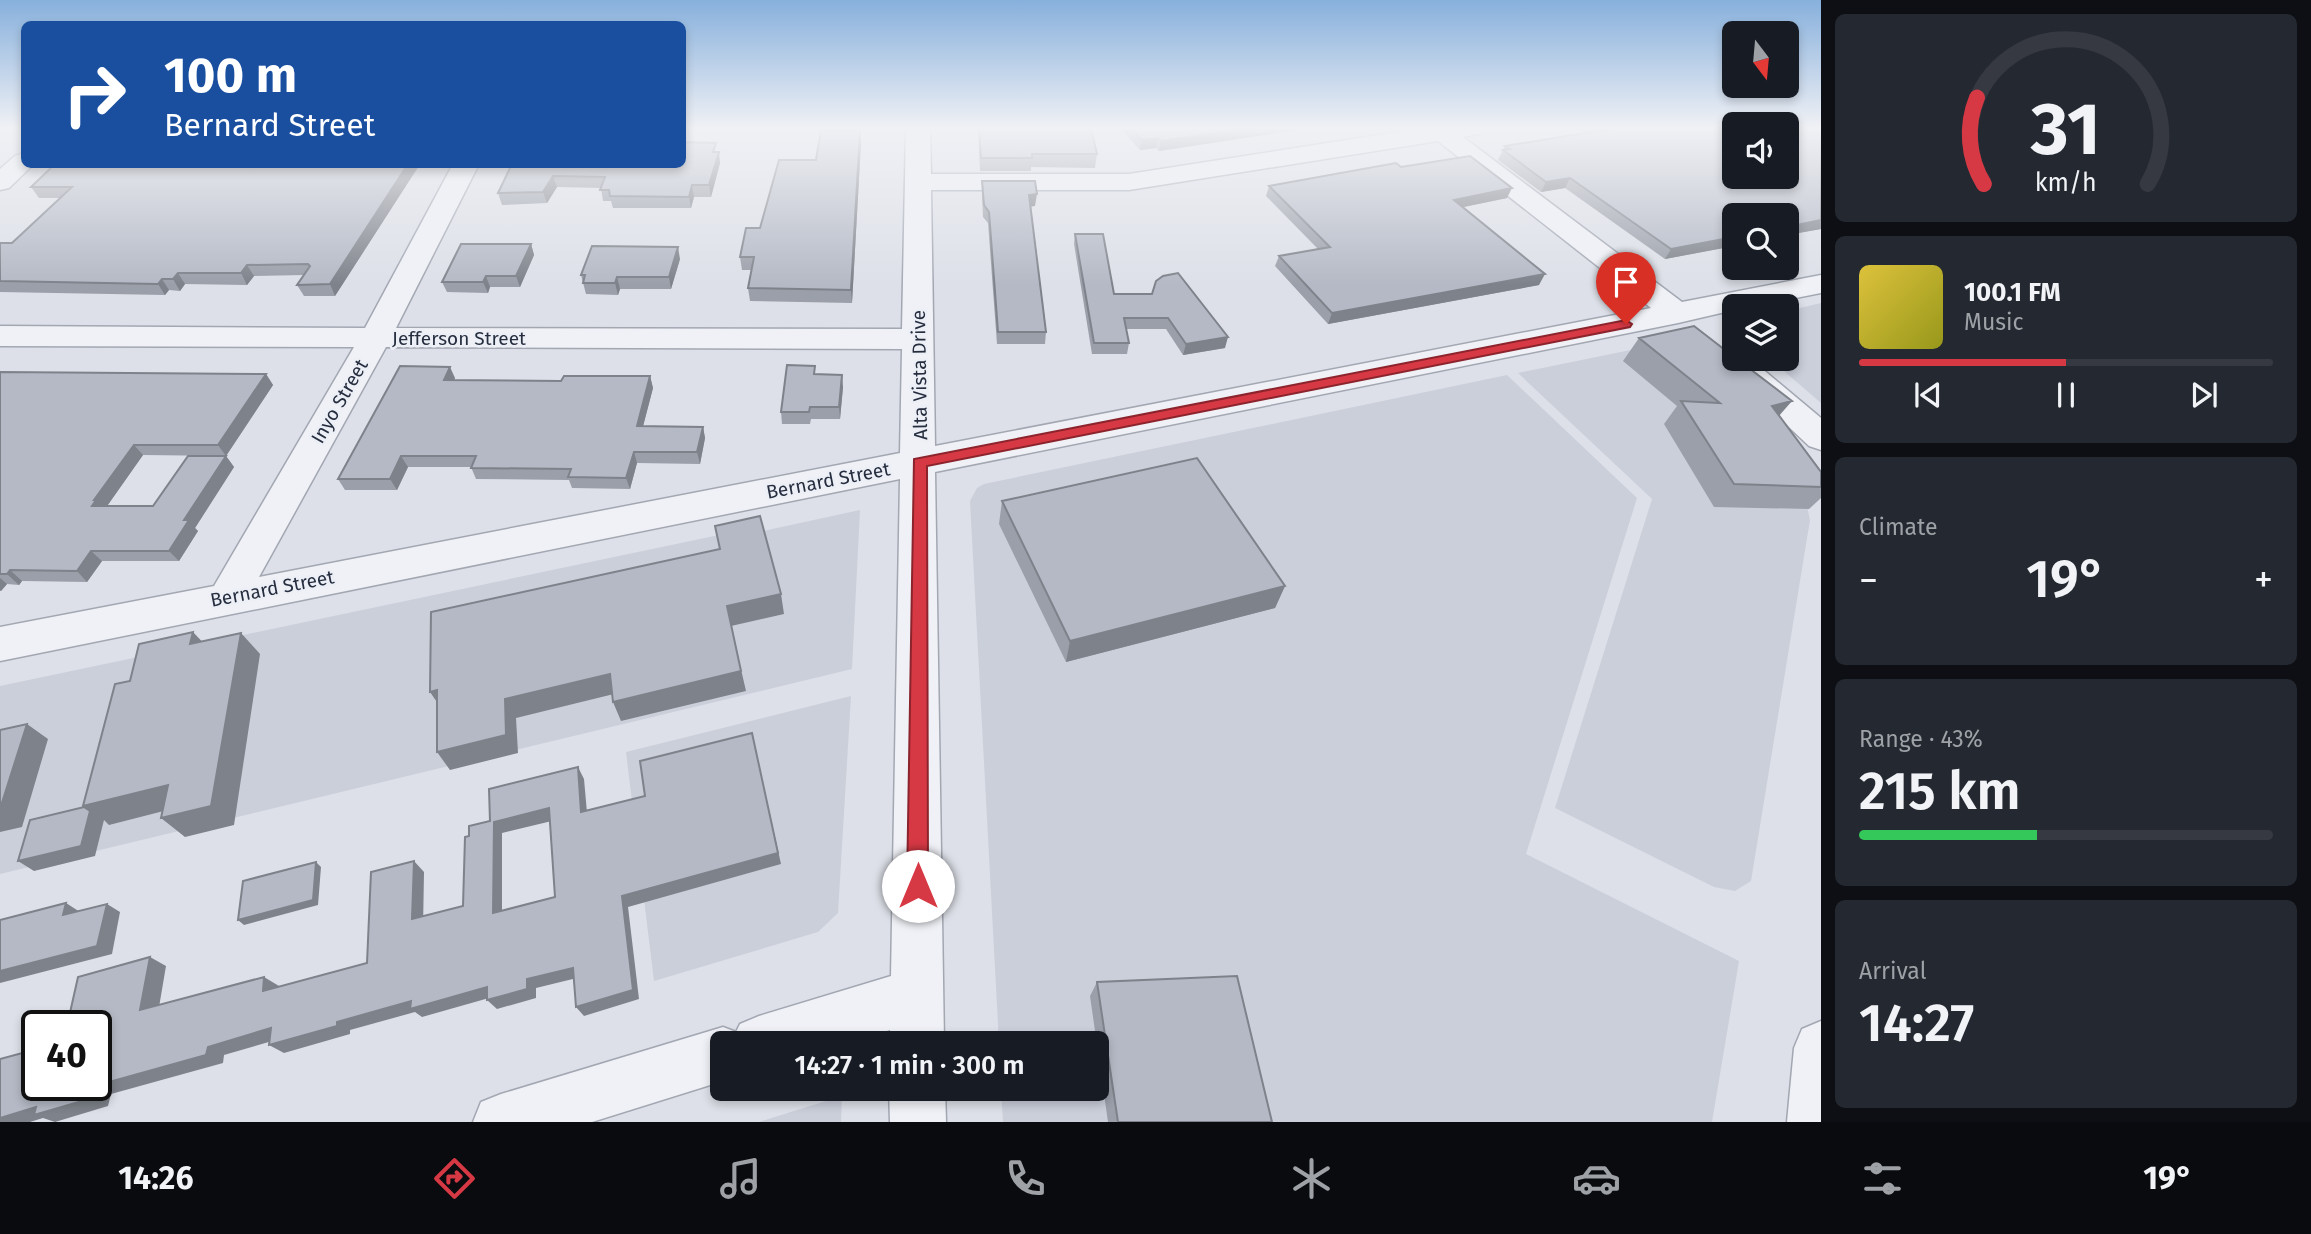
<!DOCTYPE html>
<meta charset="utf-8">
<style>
:root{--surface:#171b24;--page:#242831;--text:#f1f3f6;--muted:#9ea1a6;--line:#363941;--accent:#d63844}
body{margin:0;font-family:"Fira Sans",sans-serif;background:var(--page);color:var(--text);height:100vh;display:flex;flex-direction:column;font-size:26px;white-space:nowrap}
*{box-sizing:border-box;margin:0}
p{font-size:23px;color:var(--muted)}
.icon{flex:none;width:38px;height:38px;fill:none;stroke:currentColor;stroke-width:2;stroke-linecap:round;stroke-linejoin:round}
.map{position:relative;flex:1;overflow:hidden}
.sheet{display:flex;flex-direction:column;gap:14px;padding:14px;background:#0d0f14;width:490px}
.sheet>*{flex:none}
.hud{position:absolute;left:21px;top:21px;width:665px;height:147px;border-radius:10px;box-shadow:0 4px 10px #0003;background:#1a4fa0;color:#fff;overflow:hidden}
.needle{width:46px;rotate:164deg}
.tools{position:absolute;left:1722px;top:21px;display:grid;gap:14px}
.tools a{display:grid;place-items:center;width:77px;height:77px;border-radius:10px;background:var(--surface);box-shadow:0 4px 10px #0003;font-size:35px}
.speed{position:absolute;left:21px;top:1010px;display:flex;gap:14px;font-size:35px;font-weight:700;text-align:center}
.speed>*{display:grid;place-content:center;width:91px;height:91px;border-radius:50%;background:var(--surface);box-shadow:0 4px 10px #0003;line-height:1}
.speed .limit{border:4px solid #111;border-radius:10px;background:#fff;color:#111}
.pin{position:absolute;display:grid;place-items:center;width:60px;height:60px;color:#fff;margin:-72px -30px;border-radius:50% 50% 50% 0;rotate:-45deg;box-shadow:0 0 7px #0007}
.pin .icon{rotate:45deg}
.me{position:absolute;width:77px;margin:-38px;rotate:0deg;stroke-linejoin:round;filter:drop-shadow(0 0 5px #0008)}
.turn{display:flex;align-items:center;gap:24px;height:147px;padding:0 28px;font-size:32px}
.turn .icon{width:91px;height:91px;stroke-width:2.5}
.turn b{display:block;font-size:49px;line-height:60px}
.big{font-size:52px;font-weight:600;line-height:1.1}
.sheet .card{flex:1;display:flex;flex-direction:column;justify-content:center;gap:10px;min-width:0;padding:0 24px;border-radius:10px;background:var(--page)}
.sheet .dial{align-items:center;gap:0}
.dial svg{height:182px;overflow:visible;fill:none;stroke:var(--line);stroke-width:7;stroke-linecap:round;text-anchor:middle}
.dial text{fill:var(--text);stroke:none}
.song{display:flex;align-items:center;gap:21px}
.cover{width:84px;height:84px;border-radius:10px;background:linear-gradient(135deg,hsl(50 70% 55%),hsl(60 70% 35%))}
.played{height:7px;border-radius:4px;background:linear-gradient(90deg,var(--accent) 50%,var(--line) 50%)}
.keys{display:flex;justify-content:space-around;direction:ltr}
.heat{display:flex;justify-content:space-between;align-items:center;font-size:38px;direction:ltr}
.charge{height:10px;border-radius:5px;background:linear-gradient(90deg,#34c759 43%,var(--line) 0)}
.trip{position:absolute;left:710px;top:1031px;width:399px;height:70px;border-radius:10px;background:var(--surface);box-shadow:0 4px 10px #0003;font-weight:600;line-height:70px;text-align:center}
.dock{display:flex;height:112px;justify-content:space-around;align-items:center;background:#090b0e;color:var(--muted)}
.dock .icon{width:49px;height:49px}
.dock .on{color:var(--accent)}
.dock b{font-size:32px;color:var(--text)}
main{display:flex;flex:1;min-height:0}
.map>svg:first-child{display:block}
.built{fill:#cbcfda}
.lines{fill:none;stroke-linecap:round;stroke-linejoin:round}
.minor-casing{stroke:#a2a7b2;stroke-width:3}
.minor{fill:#f0f1f6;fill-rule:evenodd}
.wall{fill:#9b9fa9}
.shaded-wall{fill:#7e828a}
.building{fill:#b4b9c5;stroke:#7e828a;stroke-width:2;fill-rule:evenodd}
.route{fill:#d63844;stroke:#8b242c;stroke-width:2}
.labels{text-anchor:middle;stroke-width:5;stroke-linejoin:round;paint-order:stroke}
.street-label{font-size:19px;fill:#252d3f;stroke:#eceff5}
</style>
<main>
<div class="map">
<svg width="1821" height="1122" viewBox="0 0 1821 1122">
<rect width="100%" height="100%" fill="#dde0e8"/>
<path class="built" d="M1821,303V403L1770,359H1787V311Z
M1655,345L1801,480L1810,520L1751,881L1735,891L1714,887L1555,808L1652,499L1518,373Z
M1507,375L1637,498L1526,854L1739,961L1712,1122H1003L1001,1089L1097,1088V1043H999L970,501L977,488L984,484Z
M860,510L852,669L0,874V686L719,535L721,540Z
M851,696L838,913L818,932L654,981L626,752Z
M842,1096L841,1122H759Z"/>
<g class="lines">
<defs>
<path id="minor" d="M906,128H930L931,174H1129L1424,128H1486L1483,133L1463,137L1682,302L1821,275V293L1755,306H1734V310L1678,323L935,472L944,1043H890V1030L847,1043H723V1081L592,1122H473L481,1102L501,1094L723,1027L736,1032L740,1024L759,1016L891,976L900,479L0,661V627L214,586L354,347L0,346V326L365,328L453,164H479L396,328L902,329ZM1438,141L1651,308L935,446L931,190H1129ZM386,347L902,349L900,453L259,577Z
M24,153V164H34L9,188L0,190V169L15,156Z
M1749,364L1760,367L1821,418V450L1809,446L1733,374L1738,367Z
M1821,1021V1122H1787L1794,1048L1802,1029Z
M889,1088H945L946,1122H890Z"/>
</defs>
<use href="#minor" class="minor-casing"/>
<use href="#minor" class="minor"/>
</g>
<path class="wall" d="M978,128H1091L1097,154L1095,168L1031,167V171H980Z
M1120,128H1309L1159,151L1156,148L1140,150Z
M1821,128V229L1787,235V215H1734V246L1665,259L1565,188L1541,192L1498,160L1505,146Z
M860,131L861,143L852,303L750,301L748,288L751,270H742L740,257L760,228L816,160Z
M717,152L720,163L711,197H694L691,208H613L611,201H603L601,188L557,187L547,203L502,205L498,193L512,164Z
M420,164L335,296H304L297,285L304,275L254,276L247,285L185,284L180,291L169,290L165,295L0,292V243H12L60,198H39L31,187Z
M1401,167L1507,198L1463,207L1539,285L1328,324L1275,266L1279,256L1318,249L1266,196L1269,186Z
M982,181L1035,206H1031L1046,332L1045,344H997L988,223L983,217L982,193Z
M1075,234L1114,294H1152L1225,348L1183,355L1166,329H1126L1129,343L1127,354H1092L1074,244Z
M531,244L534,255L520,287H490L488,293L447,292L442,282Z
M680,259L671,289H620L618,295L586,294L581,275Z
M1639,338L1779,416L1821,472V498L1809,509L1714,507L1664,424L1677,406L1623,361Z
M0,372L266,374L273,385L226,456L143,455L107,506H153L226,456L234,467L195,528L198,531L179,561H102L87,582L22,581L19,585L7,584L1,591H0Z
M816,374L843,387L840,419H811L810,424H782L781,412Z
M650,376L653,388L643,426L703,427L705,438L700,464L637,463L630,489L572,488L569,480L476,479L471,467H408L397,490H345L338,479L455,378V380L561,381Z
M1002,501L1285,586L1275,608L1066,662L999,524Z
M1097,982L1272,1122H1108L1090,996Z"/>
<path class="shaded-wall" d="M1247,128H1309L1159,151L1161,141Z
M860,131L861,143L852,303L851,290Z
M1158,138L1156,148L1140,150L1142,140Z
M719,152L720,163L711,197L709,185Z
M408,164H420L335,296L330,284Z
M553,176L557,187L547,203L543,192Z
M1570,178L1565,188L1541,192L1546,182Z
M692,185L694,197L691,208L689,197Z
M1512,188L1507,198L1449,210L1454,200Z
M1037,194L1035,206L1028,207L1029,195Z
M1821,220V229L1787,235V227Z
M1734,237V246L1665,259L1671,249Z
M531,244L534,255L520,287L516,276Z
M678,247L680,259L671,289L669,277Z
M247,265L254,276L247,285L241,273Z
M178,273L185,284L180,291L173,279Z
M1545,274L1539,285L1328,324L1332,313Z
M486,276L490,287L488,293L483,282Z
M617,277L620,289L618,295L615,283Z
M162,279L169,290L165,295L158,284Z
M1228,337L1225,348L1183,355L1186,344Z
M450,367L455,378L449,391L444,380Z
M266,374L273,385L226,456L218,445Z
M842,375L843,387L840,419L839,407Z
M650,376L653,388L640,438L637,426Z
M1792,401L1772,424V406Z
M703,427L705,438L700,464L697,452Z
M134,445L143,455L105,509L92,506L94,500Z
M634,452L637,463L630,489L626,478Z
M226,456L234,467L195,528L198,531L179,561L169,551L184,520Z
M401,456L408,467L397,490L390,479Z
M91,551L102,561L87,582L77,571Z
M10,570L22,581L19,585L7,574Z
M0,578L7,584L1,591L0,590Z
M1285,586L1275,608L1066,662L1070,641Z
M781,594L784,614L731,626L746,691L621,721L613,702L727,606Z
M193,632L213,653L190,644Z
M241,633L260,654L234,825L185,837L161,818Z
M610,674L618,693L516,718L518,753L450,770L437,752L505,699Z
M437,690L443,711L430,692Z
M27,724L48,739L22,827L0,832V809Z
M752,733L781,864L628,907L639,999L584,1016L576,1007L622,896Z
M578,767L584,779L588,824L581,812Z
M168,785L191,804L109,825L104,820L95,856L34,871L18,861L90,811L83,806Z
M549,808L556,820L502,833V923L493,913L494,822Z
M414,861L424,872L423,929L412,919Z
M316,862L321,867L318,905L244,925L238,920Z
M66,903L80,912L63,915Z
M107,904L120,912L112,954L0,983V971Z
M150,957L166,966L157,1019L140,1010Z
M573,968L581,977L536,988V998L497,1009L487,1000L527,979Z
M264,977L279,986L277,1000L263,991Z
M487,987L496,996L422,1017L415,1012L350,1030V1034L284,1053L269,1045L337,1022L411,1001Z
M271,1028L286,1037L224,1055L223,1063L111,1094L108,1106L55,1122L43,1118L30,1122H0V1118L208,1047Z"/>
<path class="building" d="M979,128H1091L1097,154H1032V158H981Z
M1131,128H1247L1161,141L1158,138L1142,140Z
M1615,128H1734V177H1787V128H1821V220L1787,227V215H1734V237L1671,249L1570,178L1546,182L1503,150L1510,149L1505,146Z
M821,130L860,131L851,290L748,288L754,257H740L746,228H760L779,160H816Z
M682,142L716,143L713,152H719L709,185H692L689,197L610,196L609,190H600L605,177L553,176L543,192L498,193L512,164H682Z
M1470,156L1512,188L1454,200L1545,274L1332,313L1279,256L1330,247L1269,186L1396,163L1401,167Z
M55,164H408L330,284L297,285L310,266L308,264L247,265L241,273H178L173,279H162L158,284L0,281V243H12L72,187H31Z
M982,181H1035L1037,194L1029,195L1046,332H998L989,212L984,205Z
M1075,234H1103L1114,294H1152L1156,281L1163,276L1178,273L1228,337L1186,344L1168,318H1124L1129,343H1094Z
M461,244H531L516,276H486L483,282H442Z
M592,246L678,247L669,277H617L615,283H583L585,275H581Z
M1694,326L1734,357V359H1737L1792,401L1772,406L1821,472V487L1734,484L1681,401L1720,403L1639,338Z
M787,365L815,366L814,374L842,375L839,407H810L809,412H781Z
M400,366L450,367L444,380L561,381L564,376H650L637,426L703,427L697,452H634L626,478L568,477L571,469L471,468L476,456H401L390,479H338Z
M0,372L266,374L218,445H134L94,500H96L92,506H153L188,456H226L184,520H189L169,551H91L77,571L10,570L7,574H0Z
M1197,458L1285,586L1070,641L1002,501Z
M760,516L781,594L727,606L741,671L613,702L610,674L505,699L506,735L437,752V690L430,692L431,612L720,549L715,526Z
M193,632L190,644L241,633L211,806L161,818L168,785L83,806L115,684L130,681L139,644Z
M27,724L0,809V730Z
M752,733L778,853L622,896L633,990L576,1007L573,968L527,979V989L487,1000V987L410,1009L411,1001L337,1022V1026L269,1045L271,1028L208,1047L206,1055L91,1087L89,1099L34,1115L36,1107L0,1118V1059L37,1049V1085H96V1026H67L78,977L150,957L140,1010L264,977L263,991L367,963L371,872L414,861L412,919L463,906L465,837L469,836V826L490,821L489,789L578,767L581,812L645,796L640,761ZM549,808L555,897L493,913L494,822Z
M84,807L90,811L81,846L18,861L30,820Z
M316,862L313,900L238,920L243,881Z
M66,903L63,915L107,904L97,946L0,971V920Z
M1237,976L1272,1122H1118L1097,982Z"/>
<linearGradient id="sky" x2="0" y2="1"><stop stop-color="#87b0dc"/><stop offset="0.45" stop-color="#f0f1f5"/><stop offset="1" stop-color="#f0f1f5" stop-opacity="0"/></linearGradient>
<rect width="1821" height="285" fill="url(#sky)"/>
<path class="route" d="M1626,320L1632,324L1630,327L927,466L928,886L925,893L918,896L910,893L907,886L914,459Z"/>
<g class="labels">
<g class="street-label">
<text x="459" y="345">Jefferson Street</text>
<text transform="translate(919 375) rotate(-91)" y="7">Alta Vista Drive</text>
<text transform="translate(339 401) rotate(-60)" y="7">Inyo Street</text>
<text transform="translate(828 480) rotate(-11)" y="7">Bernard Street</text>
<text transform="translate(272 588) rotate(-11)" y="7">Bernard Street</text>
</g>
</g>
</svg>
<div class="tools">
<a><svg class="needle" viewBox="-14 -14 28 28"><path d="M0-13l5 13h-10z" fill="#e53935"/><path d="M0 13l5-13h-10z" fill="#9ea1a6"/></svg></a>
<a><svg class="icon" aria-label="sound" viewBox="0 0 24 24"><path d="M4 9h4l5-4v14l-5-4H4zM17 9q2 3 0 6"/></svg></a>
<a><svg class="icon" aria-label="search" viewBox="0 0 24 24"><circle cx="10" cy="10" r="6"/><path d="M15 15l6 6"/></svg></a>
<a><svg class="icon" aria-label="layers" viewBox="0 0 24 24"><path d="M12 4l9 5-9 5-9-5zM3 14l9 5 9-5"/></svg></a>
</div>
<div class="speed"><div class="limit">40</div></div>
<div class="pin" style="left:1626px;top:324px;background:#d93025"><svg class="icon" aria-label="arrive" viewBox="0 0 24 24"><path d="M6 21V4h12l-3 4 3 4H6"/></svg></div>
<svg class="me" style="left:918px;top:886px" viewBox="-20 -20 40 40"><circle r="19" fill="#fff"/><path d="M0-13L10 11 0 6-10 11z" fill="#d63844"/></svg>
<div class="trip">14:27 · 1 min · 300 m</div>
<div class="hud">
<div class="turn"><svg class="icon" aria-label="right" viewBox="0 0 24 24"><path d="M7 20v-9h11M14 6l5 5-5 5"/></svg><div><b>100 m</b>Bernard Street</div></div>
</div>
</div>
<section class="sheet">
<div class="card dial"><svg viewBox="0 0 100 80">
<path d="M14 69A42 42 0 1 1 86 69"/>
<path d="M14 69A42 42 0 0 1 11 31" stroke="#d63844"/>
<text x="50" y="56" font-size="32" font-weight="700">31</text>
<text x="50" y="72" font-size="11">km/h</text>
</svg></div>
<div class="card">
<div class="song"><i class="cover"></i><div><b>100.1 FM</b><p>Music</p></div></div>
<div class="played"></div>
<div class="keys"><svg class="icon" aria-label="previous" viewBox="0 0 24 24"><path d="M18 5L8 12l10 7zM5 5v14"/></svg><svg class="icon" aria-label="pause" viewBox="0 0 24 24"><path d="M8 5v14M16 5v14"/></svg><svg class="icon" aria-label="next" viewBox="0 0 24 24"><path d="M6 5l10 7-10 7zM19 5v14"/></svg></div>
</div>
<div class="card"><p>Climate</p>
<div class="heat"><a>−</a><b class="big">19°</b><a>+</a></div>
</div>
<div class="card"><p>Range · 43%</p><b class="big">215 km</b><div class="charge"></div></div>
<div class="card"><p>Arrival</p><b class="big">14:27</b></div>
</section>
</main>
<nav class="dock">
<b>14:26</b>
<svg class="icon on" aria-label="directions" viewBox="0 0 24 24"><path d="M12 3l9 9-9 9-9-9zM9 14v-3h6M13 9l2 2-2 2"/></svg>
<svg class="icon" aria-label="music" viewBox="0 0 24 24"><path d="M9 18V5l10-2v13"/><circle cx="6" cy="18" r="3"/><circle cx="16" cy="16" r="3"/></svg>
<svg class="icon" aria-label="phone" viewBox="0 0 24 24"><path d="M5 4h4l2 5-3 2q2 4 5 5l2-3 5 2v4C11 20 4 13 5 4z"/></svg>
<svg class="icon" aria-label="climate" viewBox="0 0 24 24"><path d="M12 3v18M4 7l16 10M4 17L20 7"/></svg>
<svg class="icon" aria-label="car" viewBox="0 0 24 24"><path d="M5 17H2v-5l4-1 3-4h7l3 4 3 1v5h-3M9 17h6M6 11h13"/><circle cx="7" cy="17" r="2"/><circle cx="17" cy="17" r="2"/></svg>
<svg class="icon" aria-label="filters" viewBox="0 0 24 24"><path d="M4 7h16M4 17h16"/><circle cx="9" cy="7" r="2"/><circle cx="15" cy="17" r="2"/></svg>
<b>19°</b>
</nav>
